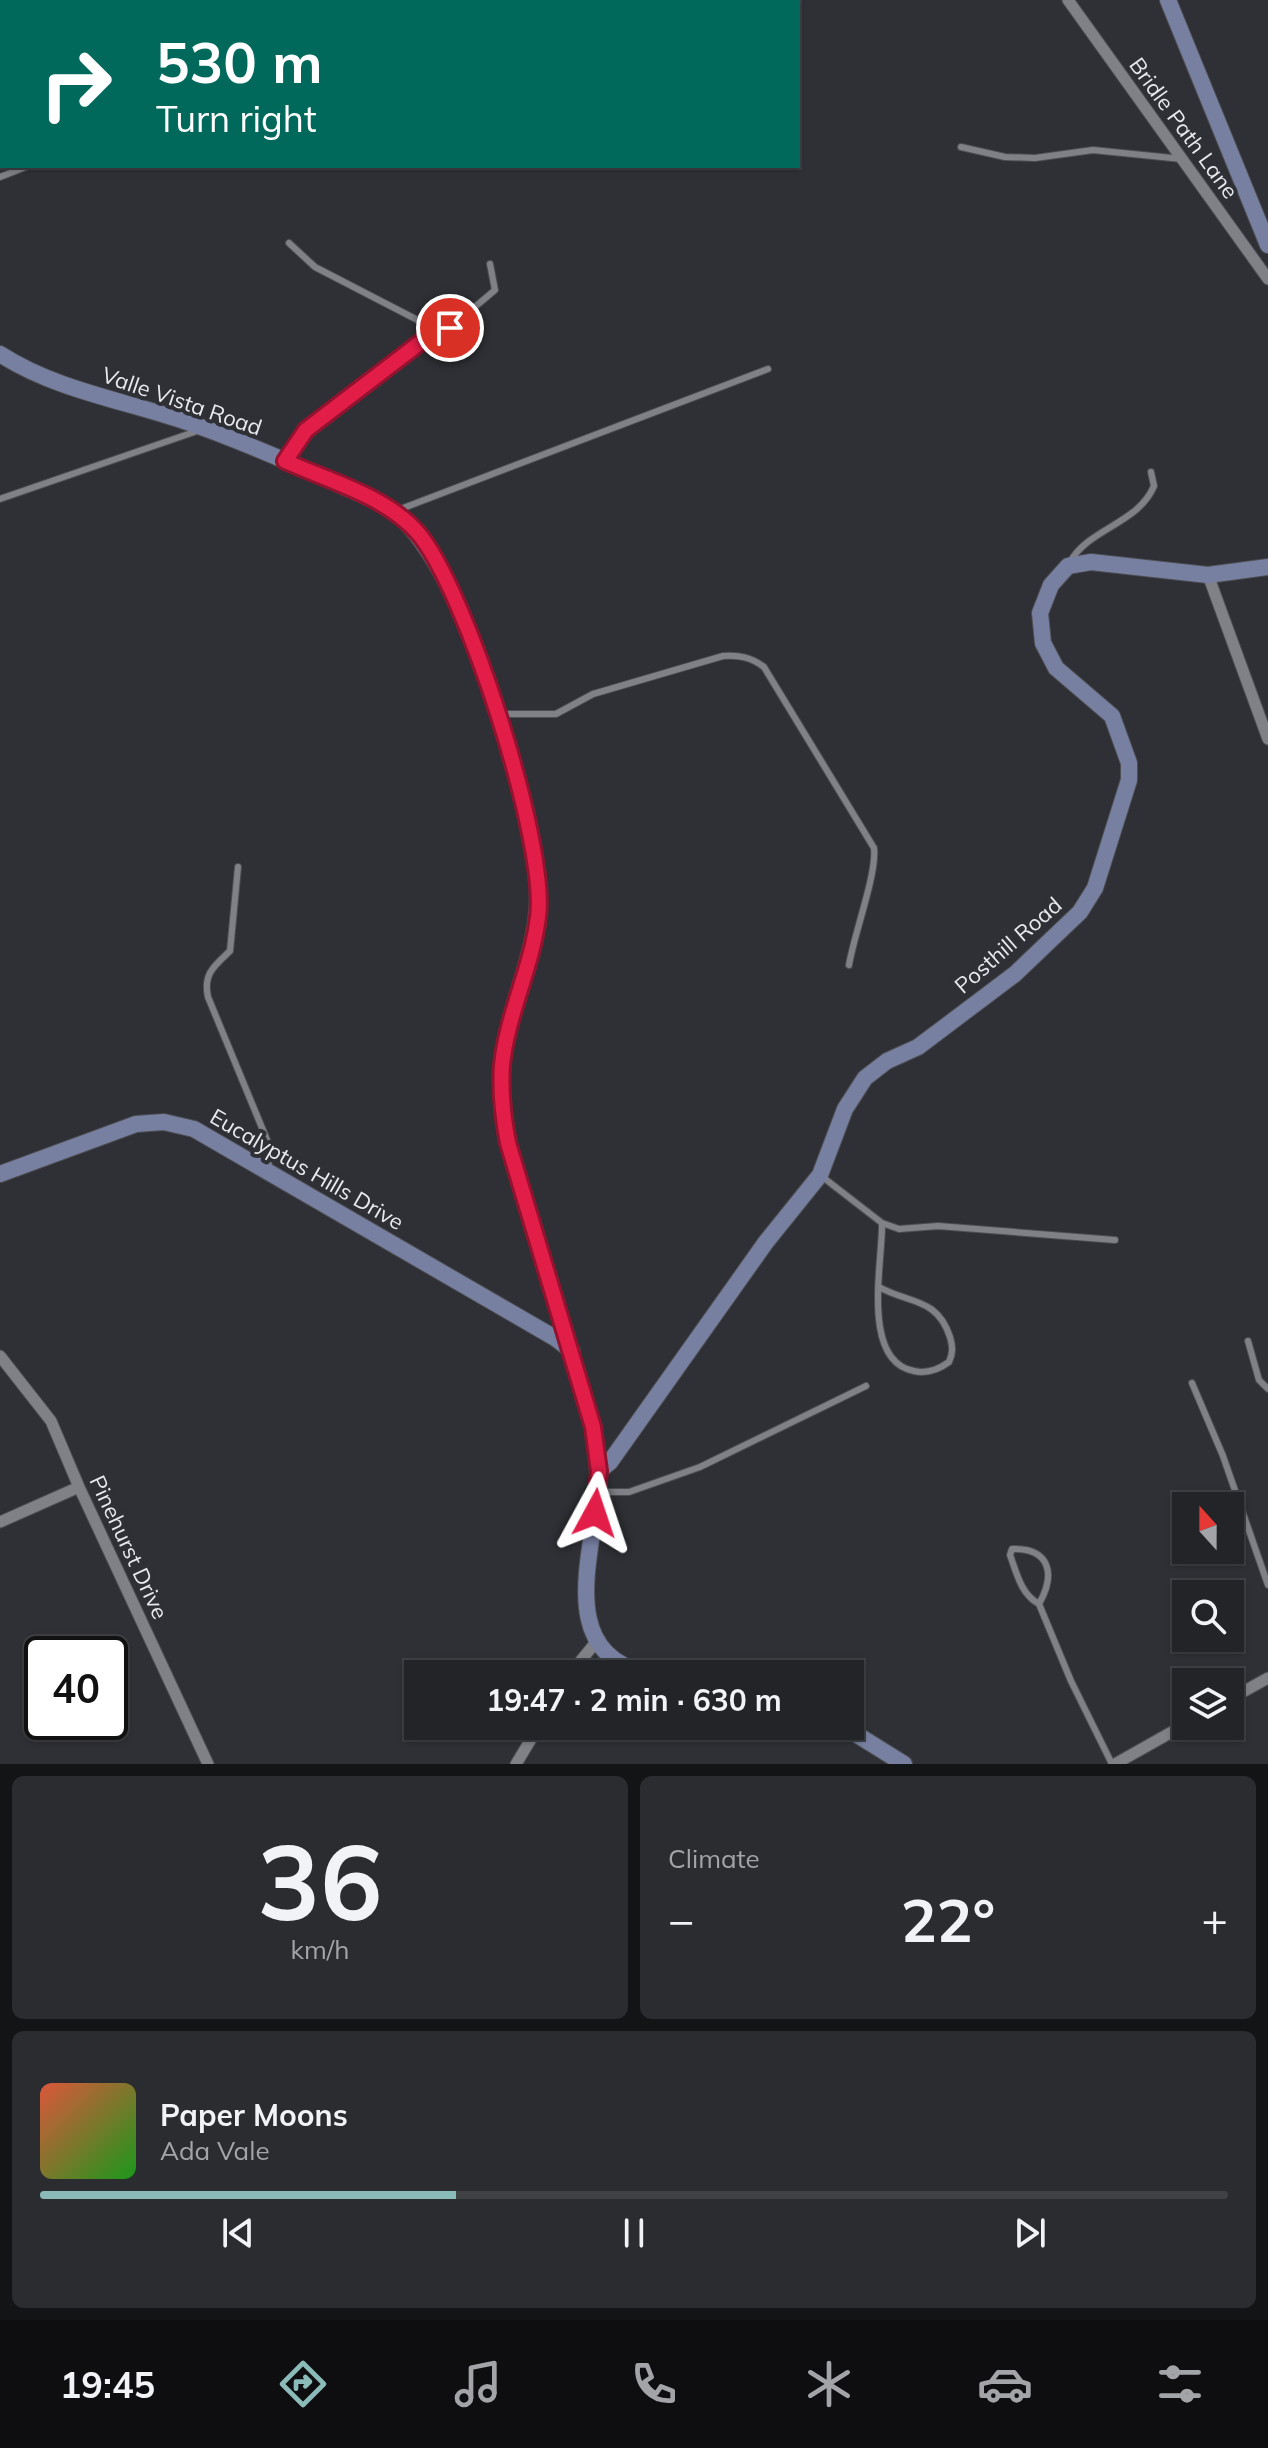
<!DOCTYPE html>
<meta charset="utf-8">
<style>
:root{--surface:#222428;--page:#2a2c30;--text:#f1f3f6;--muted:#a2a4a8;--line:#3f4145;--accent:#8bbbb9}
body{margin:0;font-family:Mulish,sans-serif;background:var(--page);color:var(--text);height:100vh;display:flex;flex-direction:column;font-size:30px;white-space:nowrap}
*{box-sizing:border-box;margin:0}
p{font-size:26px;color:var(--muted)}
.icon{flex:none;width:44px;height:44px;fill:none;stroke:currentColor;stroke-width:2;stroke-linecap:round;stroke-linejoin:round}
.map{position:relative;height:1764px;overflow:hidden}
.drawer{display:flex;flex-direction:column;gap:12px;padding:12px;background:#131416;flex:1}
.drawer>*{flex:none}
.guide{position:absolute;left:0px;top:0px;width:800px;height:168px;box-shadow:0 2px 6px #0004,0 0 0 2px var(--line);background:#00695c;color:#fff;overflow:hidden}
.needle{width:52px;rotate:339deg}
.tools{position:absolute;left:1172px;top:1492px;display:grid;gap:16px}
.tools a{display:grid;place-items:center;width:72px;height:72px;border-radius:0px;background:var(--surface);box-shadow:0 2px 6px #0004,0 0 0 2px var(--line);font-size:40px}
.speed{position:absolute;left:24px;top:1636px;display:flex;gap:16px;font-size:40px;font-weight:700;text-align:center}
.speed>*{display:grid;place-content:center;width:104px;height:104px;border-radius:50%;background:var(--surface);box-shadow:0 2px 6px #0004,0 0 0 2px var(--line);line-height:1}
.speed .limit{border:4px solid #111;border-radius:12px;background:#fff;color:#111}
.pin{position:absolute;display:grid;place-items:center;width:68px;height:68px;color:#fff;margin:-34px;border:4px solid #fff;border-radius:50%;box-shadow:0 2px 8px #0007}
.me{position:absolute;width:88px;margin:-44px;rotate:5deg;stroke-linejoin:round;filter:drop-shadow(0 0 6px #0008)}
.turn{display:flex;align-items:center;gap:28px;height:168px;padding:0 24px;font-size:36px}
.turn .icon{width:104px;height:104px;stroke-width:2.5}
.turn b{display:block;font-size:56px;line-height:68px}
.big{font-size:60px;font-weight:700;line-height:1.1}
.drawer .tile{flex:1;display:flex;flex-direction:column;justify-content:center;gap:12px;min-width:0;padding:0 28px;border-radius:12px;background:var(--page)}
.drawer .dial{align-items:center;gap:0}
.dial b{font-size:104px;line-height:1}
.song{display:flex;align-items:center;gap:24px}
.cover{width:96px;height:96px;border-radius:12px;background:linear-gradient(135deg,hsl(10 70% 55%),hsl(120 70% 35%))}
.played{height:8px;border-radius:4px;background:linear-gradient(90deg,var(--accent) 35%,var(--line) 35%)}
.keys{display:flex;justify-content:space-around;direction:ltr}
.heat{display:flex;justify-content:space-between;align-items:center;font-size:44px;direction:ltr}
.drawer .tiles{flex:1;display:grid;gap:12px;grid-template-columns:1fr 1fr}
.tile:last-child{grid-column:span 2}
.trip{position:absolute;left:404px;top:1660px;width:460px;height:80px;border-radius:0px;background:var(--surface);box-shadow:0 2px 6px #0004,0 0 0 2px var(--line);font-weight:700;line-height:80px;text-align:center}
.tab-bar{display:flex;height:128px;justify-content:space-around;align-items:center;background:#0e0e10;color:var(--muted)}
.tab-bar .icon{width:56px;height:56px}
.tab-bar .active{color:var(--accent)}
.tab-bar b{font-size:36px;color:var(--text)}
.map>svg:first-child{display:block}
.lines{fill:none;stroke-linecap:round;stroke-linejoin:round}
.lane-casing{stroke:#4d4e52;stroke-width:8}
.street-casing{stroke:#4d4e52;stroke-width:13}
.secondary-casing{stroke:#4d4e52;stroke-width:18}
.lane{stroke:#7f8187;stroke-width:6}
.street{stroke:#7f8187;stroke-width:11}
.secondary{stroke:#7880a2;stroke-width:16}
.route-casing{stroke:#92132f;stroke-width:20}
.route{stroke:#e11d48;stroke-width:14}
.labels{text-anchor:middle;stroke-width:8;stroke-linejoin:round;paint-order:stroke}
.street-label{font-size:22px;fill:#e8e9ec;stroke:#2e3035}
</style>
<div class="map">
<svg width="1268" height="1764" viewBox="0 0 1268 1764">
<rect width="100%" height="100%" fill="#2e3035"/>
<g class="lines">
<defs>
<path id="lane" d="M961,147L1005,157L1035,158L1093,150L1182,159
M0,177L28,166
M433,328H450L495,290L490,264
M287,458L306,430L421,342L433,328L315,267L289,243
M0,499L200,430
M398,510L768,369
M1070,562C1089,528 1138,524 1154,486L1151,472
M501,714H556L593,694L723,656C739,655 751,657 764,667L874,848C877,874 854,934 849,965
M238,867L230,951C214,966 203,974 208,997L272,1152L267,1169
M820,1175L882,1223L899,1229L938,1226L1115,1240
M879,1287C909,1304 937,1297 950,1337C953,1347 953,1353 949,1362C938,1370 927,1374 914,1371C860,1361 883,1260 882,1223
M1248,1341L1259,1380L1268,1389
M1192,1383L1223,1456L1268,1585
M601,1492H629L700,1467L866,1386
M1039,1604C1056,1574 1050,1548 1012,1549L1010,1555C1017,1574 1021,1594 1039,1604L1071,1681L1112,1764"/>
<path id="street" d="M1068,0L1268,279
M1208,575L1268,739
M0,1356L51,1421L79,1487L208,1764
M0,1522L79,1487
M570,1674L596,1642
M1230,1699L1268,1678
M516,1764L539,1726
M1115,1764L1186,1724"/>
<path id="secondary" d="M1168,0L1268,245
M0,354C54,389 121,400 181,420C235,438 287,461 338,484C357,493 381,501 397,514C466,571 528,793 537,882C543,946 507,1003 502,1065C500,1092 503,1117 508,1143L593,1427C596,1448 599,1468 598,1489C593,1555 555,1653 648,1674
M0,1174L136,1124L164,1122L194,1129L555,1338L572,1351
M599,1471L610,1462L766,1242L820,1175L845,1109L865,1078L887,1061L918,1047L1015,974L1080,912L1095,888L1129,780V763L1112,716L1056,668L1043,643L1040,613L1051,585L1068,566L1091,562L1208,575L1268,567
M843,1726L904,1764"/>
</defs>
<use href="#lane" class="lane-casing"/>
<use href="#street" class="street-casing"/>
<use href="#secondary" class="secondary-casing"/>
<use href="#lane" class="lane"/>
<use href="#street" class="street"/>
<use href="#secondary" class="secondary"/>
</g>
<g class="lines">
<defs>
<path id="route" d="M450,328H433L421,342L306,430L285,461C329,481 386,496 418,533C466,589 548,845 538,917C532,967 507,1015 502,1065C500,1092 503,1117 508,1143L593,1427L599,1471L595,1513"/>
</defs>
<use href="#route" class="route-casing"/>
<use href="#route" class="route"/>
</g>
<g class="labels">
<g class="street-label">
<text transform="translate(1184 128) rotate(54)" y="8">Bridle Path Lane</text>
<text transform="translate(182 401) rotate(19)" y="8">Valle Vista Road</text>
<text transform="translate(1008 945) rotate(-41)" y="8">Posthill Road</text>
<text transform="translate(307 1169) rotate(30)" y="8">Eucalyptus Hills Drive</text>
<text transform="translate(129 1547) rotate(65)" y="8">Pinehurst Drive</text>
</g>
</g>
</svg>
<div class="tools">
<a><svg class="needle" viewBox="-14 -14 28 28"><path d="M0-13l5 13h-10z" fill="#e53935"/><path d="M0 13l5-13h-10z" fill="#a2a4a8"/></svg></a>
<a><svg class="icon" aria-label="search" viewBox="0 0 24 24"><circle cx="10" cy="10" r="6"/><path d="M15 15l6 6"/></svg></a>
<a><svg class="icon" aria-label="layers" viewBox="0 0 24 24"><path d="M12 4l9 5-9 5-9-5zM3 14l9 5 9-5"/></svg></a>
</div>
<div class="speed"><div class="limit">40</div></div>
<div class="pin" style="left:450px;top:328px;background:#d93025"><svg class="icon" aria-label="arrive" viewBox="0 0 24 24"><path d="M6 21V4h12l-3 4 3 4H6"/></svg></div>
<svg class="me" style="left:595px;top:1513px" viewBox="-20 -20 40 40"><path d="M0-17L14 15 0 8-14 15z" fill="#e11d48" stroke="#fff" stroke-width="4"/></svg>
<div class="trip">19:47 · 2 min · 630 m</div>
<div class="guide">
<div class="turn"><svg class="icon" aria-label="right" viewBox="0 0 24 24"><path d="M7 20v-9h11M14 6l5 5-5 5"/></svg><div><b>530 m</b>Turn right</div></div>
</div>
</div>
<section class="drawer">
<div class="tiles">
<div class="tile dial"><b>36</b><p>km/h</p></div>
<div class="tile"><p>Climate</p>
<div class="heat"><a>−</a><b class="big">22°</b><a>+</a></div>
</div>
<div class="tile">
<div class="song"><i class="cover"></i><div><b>Paper Moons</b><p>Ada Vale</p></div></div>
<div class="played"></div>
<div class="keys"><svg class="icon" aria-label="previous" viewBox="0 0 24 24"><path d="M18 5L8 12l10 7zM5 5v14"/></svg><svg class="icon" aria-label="pause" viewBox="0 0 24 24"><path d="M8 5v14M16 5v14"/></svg><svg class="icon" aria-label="next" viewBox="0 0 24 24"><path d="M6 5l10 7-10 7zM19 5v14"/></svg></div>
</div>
</div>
</section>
<nav class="tab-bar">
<b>19:45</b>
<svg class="icon active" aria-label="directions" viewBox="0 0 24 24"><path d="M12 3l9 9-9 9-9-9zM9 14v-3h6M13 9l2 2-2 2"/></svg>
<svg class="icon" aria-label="music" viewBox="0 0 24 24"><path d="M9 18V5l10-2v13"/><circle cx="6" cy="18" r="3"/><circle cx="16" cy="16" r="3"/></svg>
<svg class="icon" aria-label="phone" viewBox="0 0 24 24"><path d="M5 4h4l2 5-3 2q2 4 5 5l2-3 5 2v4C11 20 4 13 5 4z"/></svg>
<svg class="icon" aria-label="climate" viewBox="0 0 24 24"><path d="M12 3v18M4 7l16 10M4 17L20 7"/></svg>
<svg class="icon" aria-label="car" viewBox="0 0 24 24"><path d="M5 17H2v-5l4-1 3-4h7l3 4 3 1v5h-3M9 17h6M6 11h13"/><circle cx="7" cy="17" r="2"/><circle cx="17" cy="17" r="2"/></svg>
<svg class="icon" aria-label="filters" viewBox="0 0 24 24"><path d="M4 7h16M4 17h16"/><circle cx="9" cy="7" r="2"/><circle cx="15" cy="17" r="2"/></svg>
</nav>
